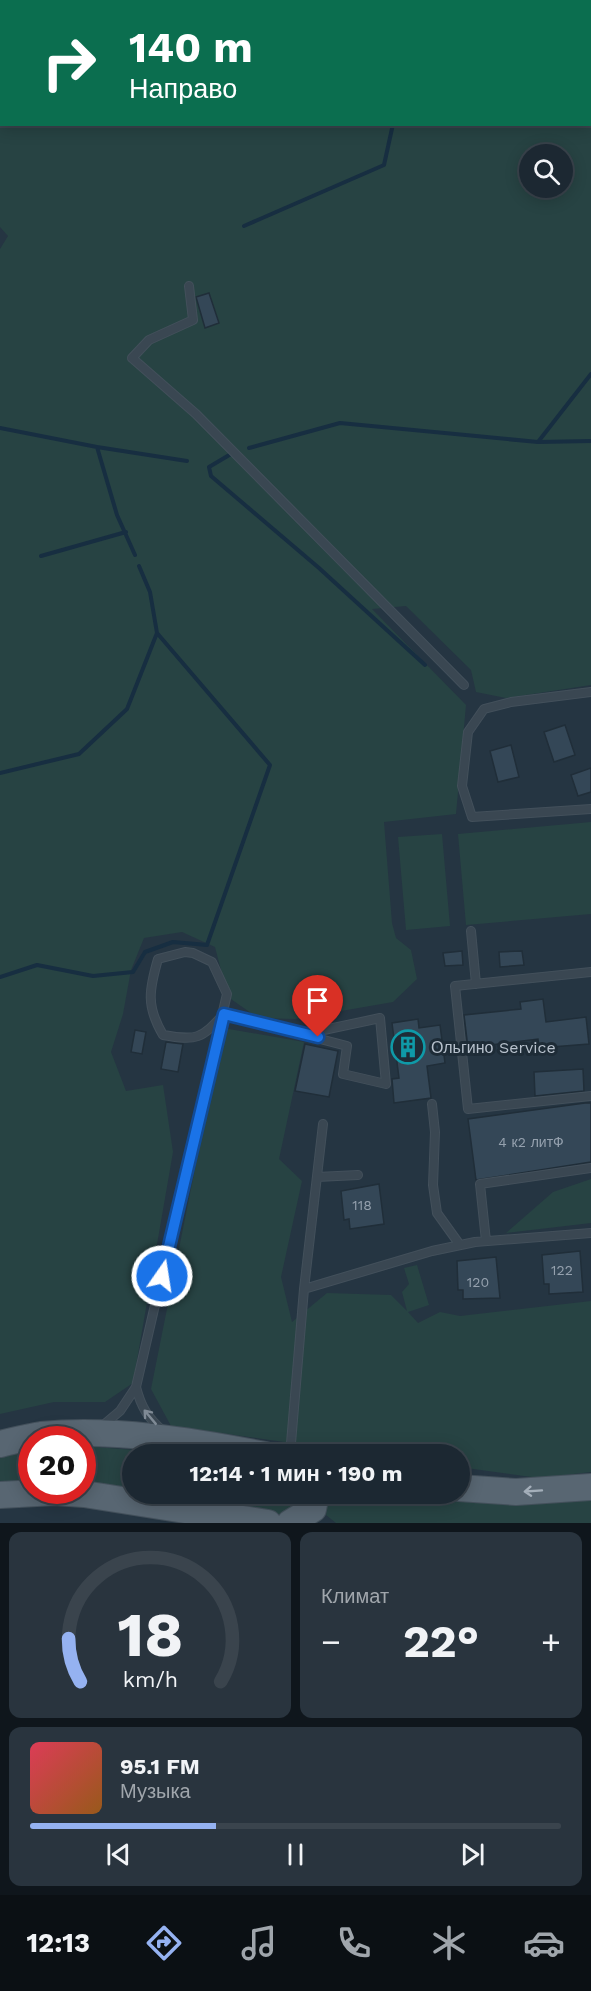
<!DOCTYPE html>
<html lang="ru">
<meta charset="utf-8">
<style>
:root{--surface:#1c2832;--page:#29343e;--text:#f1f3f6;--muted:#a0a6ac;--line:#3a444d;--accent:#95b2f1}
body{margin:0;font-family:"Work Sans",sans-serif;background:var(--page);color:var(--text);height:100vh;display:flex;flex-direction:column;font-size:22px;white-space:nowrap}
*{box-sizing:border-box;margin:0}
p{font-size:20px;color:var(--muted)}
.icon{flex:none;width:33px;height:33px;fill:none;stroke:currentColor;stroke-width:2;stroke-linecap:round;stroke-linejoin:round}
.map{position:relative;height:1523px;overflow:hidden}
.side{display:flex;flex-direction:column;gap:9px;padding:9px;background:#0f161c;flex:1}
.side>*{flex:none}
.banner{position:absolute;left:0px;top:0px;width:591px;height:126px;box-shadow:0 3px 15px #0003,0 0 0 2px var(--line);background:#0b6e4f;color:#fff;overflow:hidden}
.buttons{position:absolute;left:519px;top:144px;display:grid;gap:12px}
.buttons a{display:grid;place-items:center;width:54px;height:54px;border-radius:50%;background:var(--surface);box-shadow:0 3px 15px #0003,0 0 0 2px var(--line);font-size:30px}
.speed{position:absolute;left:18px;top:1426px;display:flex;gap:12px;font-size:30px;font-weight:700;text-align:center}
.speed>*{display:grid;place-content:center;width:78px;height:78px;border-radius:50%;background:var(--surface);box-shadow:0 3px 15px #0003,0 0 0 2px var(--line);line-height:1}
.speed .limit{border:9px solid #d22;background:#fff;color:#111}
.pin{position:absolute;display:grid;place-items:center;width:51px;height:51px;color:#fff;margin:-62px -26px;border-radius:50% 50% 50% 0;rotate:-45deg;box-shadow:0 0 6px #0007}
.pin .icon{rotate:45deg}
.me{position:absolute;width:66px;margin:-33px;rotate:13deg;stroke-linejoin:round;filter:drop-shadow(0 0 4px #0008)}
.turn{display:flex;align-items:center;gap:21px;height:126px;padding:0 30px;font-size:27px}
.turn .icon{width:78px;height:78px;stroke-width:2.5}
.turn b{display:block;font-size:42px;line-height:51px}
.big{font-size:45px;font-weight:700;line-height:1.1}
.side .tile{flex:1;display:flex;flex-direction:column;justify-content:center;gap:9px;min-width:0;padding:0 21px;border-radius:12px;background:var(--page)}
.side .dial{align-items:center;gap:0}
.dial svg{height:156px;overflow:visible;fill:none;stroke:var(--line);stroke-width:7;stroke-linecap:round;text-anchor:middle}
.dial text{fill:var(--text);stroke:none}
.song{display:flex;align-items:center;gap:18px}
.cover{width:72px;height:72px;border-radius:9px;background:linear-gradient(135deg,hsl(350 70% 55%),hsl(30 70% 35%))}
.played{height:6px;border-radius:3px;background:linear-gradient(90deg,var(--accent) 35%,var(--line) 35%)}
.keys{display:flex;justify-content:space-around;direction:ltr}
.heat{display:flex;justify-content:space-between;align-items:center;font-size:33px;direction:ltr}
.side .tiles{flex:1;display:grid;gap:9px;grid-template-columns:1fr 1fr}
.tile:last-child{grid-column:span 2}
.trip{position:absolute;left:122px;top:1444px;width:348px;height:60px;border-radius:30px;background:var(--surface);box-shadow:0 3px 15px #0003,0 0 0 2px var(--line);font-weight:700;line-height:60px;text-align:center}
.tab-bar{display:flex;height:96px;justify-content:space-around;align-items:center;background:#0b1014;color:var(--muted)}
.tab-bar .icon{width:42px;height:42px}
.tab-bar .active{color:var(--accent)}
.tab-bar b{font-size:27px;color:var(--text)}
.map>svg:first-child{display:block}
.green{fill:#274343;fill-rule:evenodd}
.lines{fill:none;stroke-linecap:round;stroke-linejoin:round}
.stream{stroke:#172e41;stroke-width:4}
.building{fill:#344757;stroke:#202e39;stroke-width:1.5}
.service-casing{stroke:#43505b;stroke-width:10}
.primary-casing{stroke:#43505b;stroke-width:28}
.service{stroke:#3a4752;stroke-width:8}
.primary{stroke:#586672;stroke-width:26}
.oneway{stroke:#7f8a95}
.oneway2{stroke:#a4afba}
.route-casing{stroke:#114b97;stroke-width:15}
.route{stroke:#1a73e8;stroke-width:10}
.labels{text-anchor:middle;stroke-width:6;stroke-linejoin:round;paint-order:stroke}
.number-label{font-size:14px;fill:#95a1ae}
.poi-label{font-size:16px;fill:#b7c1cc;stroke:#1e2c37;text-anchor:start}
</style>
<div class="map">
<svg width="591" height="1523" viewBox="0 0 591 1523">
<rect width="100%" height="100%" fill="#253542"/>
<path class="green" d="M241,0H591V685L506,698L476,692L471,670L406,606L372,609L466,705L456,814L384,822L392,923L396,938L411,950L417,979L393,1002L295,1019L258,1018L228,997L215,947L182,932L144,938L131,970L123,1014L111,1052L126,1091L163,1085L173,1152L133,1383L105,1402H54L0,1414V249L8,236L0,227V79L2,124H590V2L237,1ZM530,154H562V188H530Z
M591,822V914L466,925L458,834Z
M442,834L450,926L406,930L398,837Z
M223,1028L304,1042L279,1159L302,1181L281,1277L292,1322L327,1293L391,1295L407,1311L402,1292L409,1284L404,1268L417,1265L429,1305L408,1312L418,1323L440,1312L460,1316L591,1301V1472L538,1478L459,1467V1455H377L171,1426L151,1389Z
M591,1179V1223L506,1233L553,1192Z
M82,1446L202,1455H132V1491L83,1485Z
M31,1449V1484L0,1486V1454Z
M150,1494H308L285,1516Z
M328,1494L591,1495V1523H336L326,1515Z"/>
<g class="lines">
<path class="stream" d="M432,2V0
M590,98L591,97
M392,125L411,126
M426,125L432,124
M244,226L384,165L393,124
M0,428L97,447L117,515L135,555
M538,442L591,374
M97,447L187,461
M249,448L340,423L538,442L591,441
M231,454L209,467L211,476L319,568L425,665
M41,556L126,532
M0,773L79,754L127,709L157,633
M0,977L37,965L93,976L133,972L145,952L173,942L207,945L270,765L157,633L150,592L139,566"/>
</g>
<path class="building" d="M209,293L219,323L205,328L196,297Z
M565,725L575,755L554,762L544,732Z
M511,745L519,777L498,782L490,751Z
M591,768V792L578,796L571,775Z
M462,951L463,965L445,966L443,953Z
M522,951L524,965L500,967L499,952Z
M543,999L546,1022L586,1017L589,1044L539,1048L538,1039L468,1048L464,1015L521,1009L520,1002Z
M418,1019L419,1028L440,1025L445,1063L427,1066L431,1098L394,1103L392,1079L399,1078L392,1023Z
M135,1030L146,1032L142,1054L131,1052Z
M166,1042L183,1044L178,1072L161,1069Z
M305,1044L338,1051L329,1097L295,1091Z
M583,1069L584,1091L535,1096L534,1072Z
M585,1103H591V1162L476,1180L468,1119Z
M379,1184L384,1224L350,1229L349,1219L344,1220L341,1191Z
M580,1251L583,1292L549,1294V1284H544L542,1255Z
M496,1257L500,1298L463,1299V1290H458L457,1261Z"/>
<g class="lines">
<defs>
<path id="service" d="M189,286L193,320L149,340L132,358L196,414L464,685
M591,692L511,702L484,709L468,732L462,786L472,817L591,809
M471,931L476,984
M591,972L455,986L468,1109L591,1096
M319,1031L321,1022
M432,1104L435,1132L433,1185L437,1213L460,1245
M317,1177L358,1175
M486,1241L480,1184L591,1168
M304,1289L432,1251L475,1242L591,1233
M136,1387C141,1407 148,1418 163,1431
M101,1427L120,1411L136,1387L227,994L212,962L193,953L185,952L158,959C149,990 146,1006 163,1035C197,1041 201,1039 224,1014L347,1046L343,1074L386,1084L380,1018L319,1031L318,1037
M290,1455L304,1289L323,1124"/>
<path id="primary" d="M0,1444C13,1441 27,1437 41,1435C114,1428 193,1441 265,1455
M459,1488L516,1492L591,1487
M0,1495L55,1492L84,1494L268,1523
M290,1523L313,1509L316,1494"/>
</defs>
<use href="#service" class="service-casing"/>
<use href="#primary" class="primary-casing"/>
<use href="#service" class="service"/>
<use href="#primary" class="primary"/>
</g>
<defs><path id="oneway-shaft" d="M-6 0H5M1.5-3L5.5 0L1.5 3" fill="none" stroke-width="1.6" stroke-linecap="round" stroke-linejoin="round" transform="scale(1.5)"/></defs>
<use class="oneway" href="#oneway-shaft" transform="translate(150 1417) rotate(-130)"/>
<use class="oneway2" href="#oneway-shaft" transform="translate(533 1491) rotate(176)"/>
<g class="lines">
<defs>
<path id="route" d="M162,1276L224,1014L318,1037"/>
</defs>
<use href="#route" class="route-casing"/>
<use href="#route" class="route"/>
</g>
<defs>
<symbol id="building-ring" viewBox="-11 -11 22 22"><circle r="9.5" fill="#1e2c37" stroke="#0f9aa8" stroke-width="1.5"/><path d="M-4-6H4V6H1V3H-1V6H-4ZM-2.5-4.3h1.7v1.8h-1.7ZM.8-4.3h1.7v1.8H.8ZM-2.5-1h1.7V.8h-1.7ZM.8-1h1.7V.8H.8Z" fill="#0f9aa8"/></symbol>
</defs>
<g fill-rule="evenodd">
<use href="#building-ring" x="389" y="1028" width="38" height="38"/>
</g>
<g class="labels">
<g class="number-label">
<text x="531" y="1147">4 к2 литФ</text>
<text x="362" y="1210">118</text>
<text x="562" y="1275">122</text>
<text x="478" y="1287">120</text>
</g>
<g class="poi-label">
<text x="431" y="1053">Ольгино Service</text>
</g>
</g>
</svg>
<div class="buttons">
<a><svg class="icon" aria-label="search" viewBox="0 0 24 24"><circle cx="10" cy="10" r="6"/><path d="M15 15l6 6"/></svg></a>
</div>
<div class="speed"><div class="limit">20</div></div>
<div class="pin" style="left:318px;top:1037px;background:#d93025"><svg class="icon" aria-label="arrive" viewBox="0 0 24 24"><path d="M6 21V4h12l-3 4 3 4H6"/></svg></div>
<svg class="me" style="left:162px;top:1276px" viewBox="-20 -20 40 40"><circle r="17" fill="#1a73e8" stroke="#fff" stroke-width="3"/><path d="M0-11L8 9 0 5-8 9z" fill="#fff"/></svg>
<div class="trip">12:14 · 1 мин · 190 m</div>
<div class="banner">
<div class="turn"><svg class="icon" aria-label="right" viewBox="0 0 24 24"><path d="M7 20v-9h11M14 6l5 5-5 5"/></svg><div><b>140 m</b>Направо</div></div>
</div>
</div>
<section class="side">
<div class="tiles">
<div class="tile dial"><svg viewBox="0 0 100 80">
<path d="M14 69A42 42 0 1 1 86 69"/>
<path d="M14 69A42 42 0 0 1 8 47" stroke="#95b2f1"/>
<text x="50" y="56" font-size="32" font-weight="700">18</text>
<text x="50" y="72" font-size="11">km/h</text>
</svg></div>
<div class="tile"><p>Климат</p>
<div class="heat"><a>−</a><b class="big">22°</b><a>+</a></div>
</div>
<div class="tile">
<div class="song"><i class="cover"></i><div><b>95.1 FM</b><p>Музыка</p></div></div>
<div class="played"></div>
<div class="keys"><svg class="icon" aria-label="previous" viewBox="0 0 24 24"><path d="M18 5L8 12l10 7zM5 5v14"/></svg><svg class="icon" aria-label="pause" viewBox="0 0 24 24"><path d="M8 5v14M16 5v14"/></svg><svg class="icon" aria-label="next" viewBox="0 0 24 24"><path d="M6 5l10 7-10 7zM19 5v14"/></svg></div>
</div>
</div>
</section>
<nav class="tab-bar">
<b>12:13</b>
<svg class="icon active" aria-label="directions" viewBox="0 0 24 24"><path d="M12 3l9 9-9 9-9-9zM9 14v-3h6M13 9l2 2-2 2"/></svg>
<svg class="icon" aria-label="music" viewBox="0 0 24 24"><path d="M9 18V5l10-2v13"/><circle cx="6" cy="18" r="3"/><circle cx="16" cy="16" r="3"/></svg>
<svg class="icon" aria-label="phone" viewBox="0 0 24 24"><path d="M5 4h4l2 5-3 2q2 4 5 5l2-3 5 2v4C11 20 4 13 5 4z"/></svg>
<svg class="icon" aria-label="climate" viewBox="0 0 24 24"><path d="M12 3v18M4 7l16 10M4 17L20 7"/></svg>
<svg class="icon" aria-label="car" viewBox="0 0 24 24"><path d="M5 17H2v-5l4-1 3-4h7l3 4 3 1v5h-3M9 17h6M6 11h13"/><circle cx="7" cy="17" r="2"/><circle cx="17" cy="17" r="2"/></svg>
</nav>
